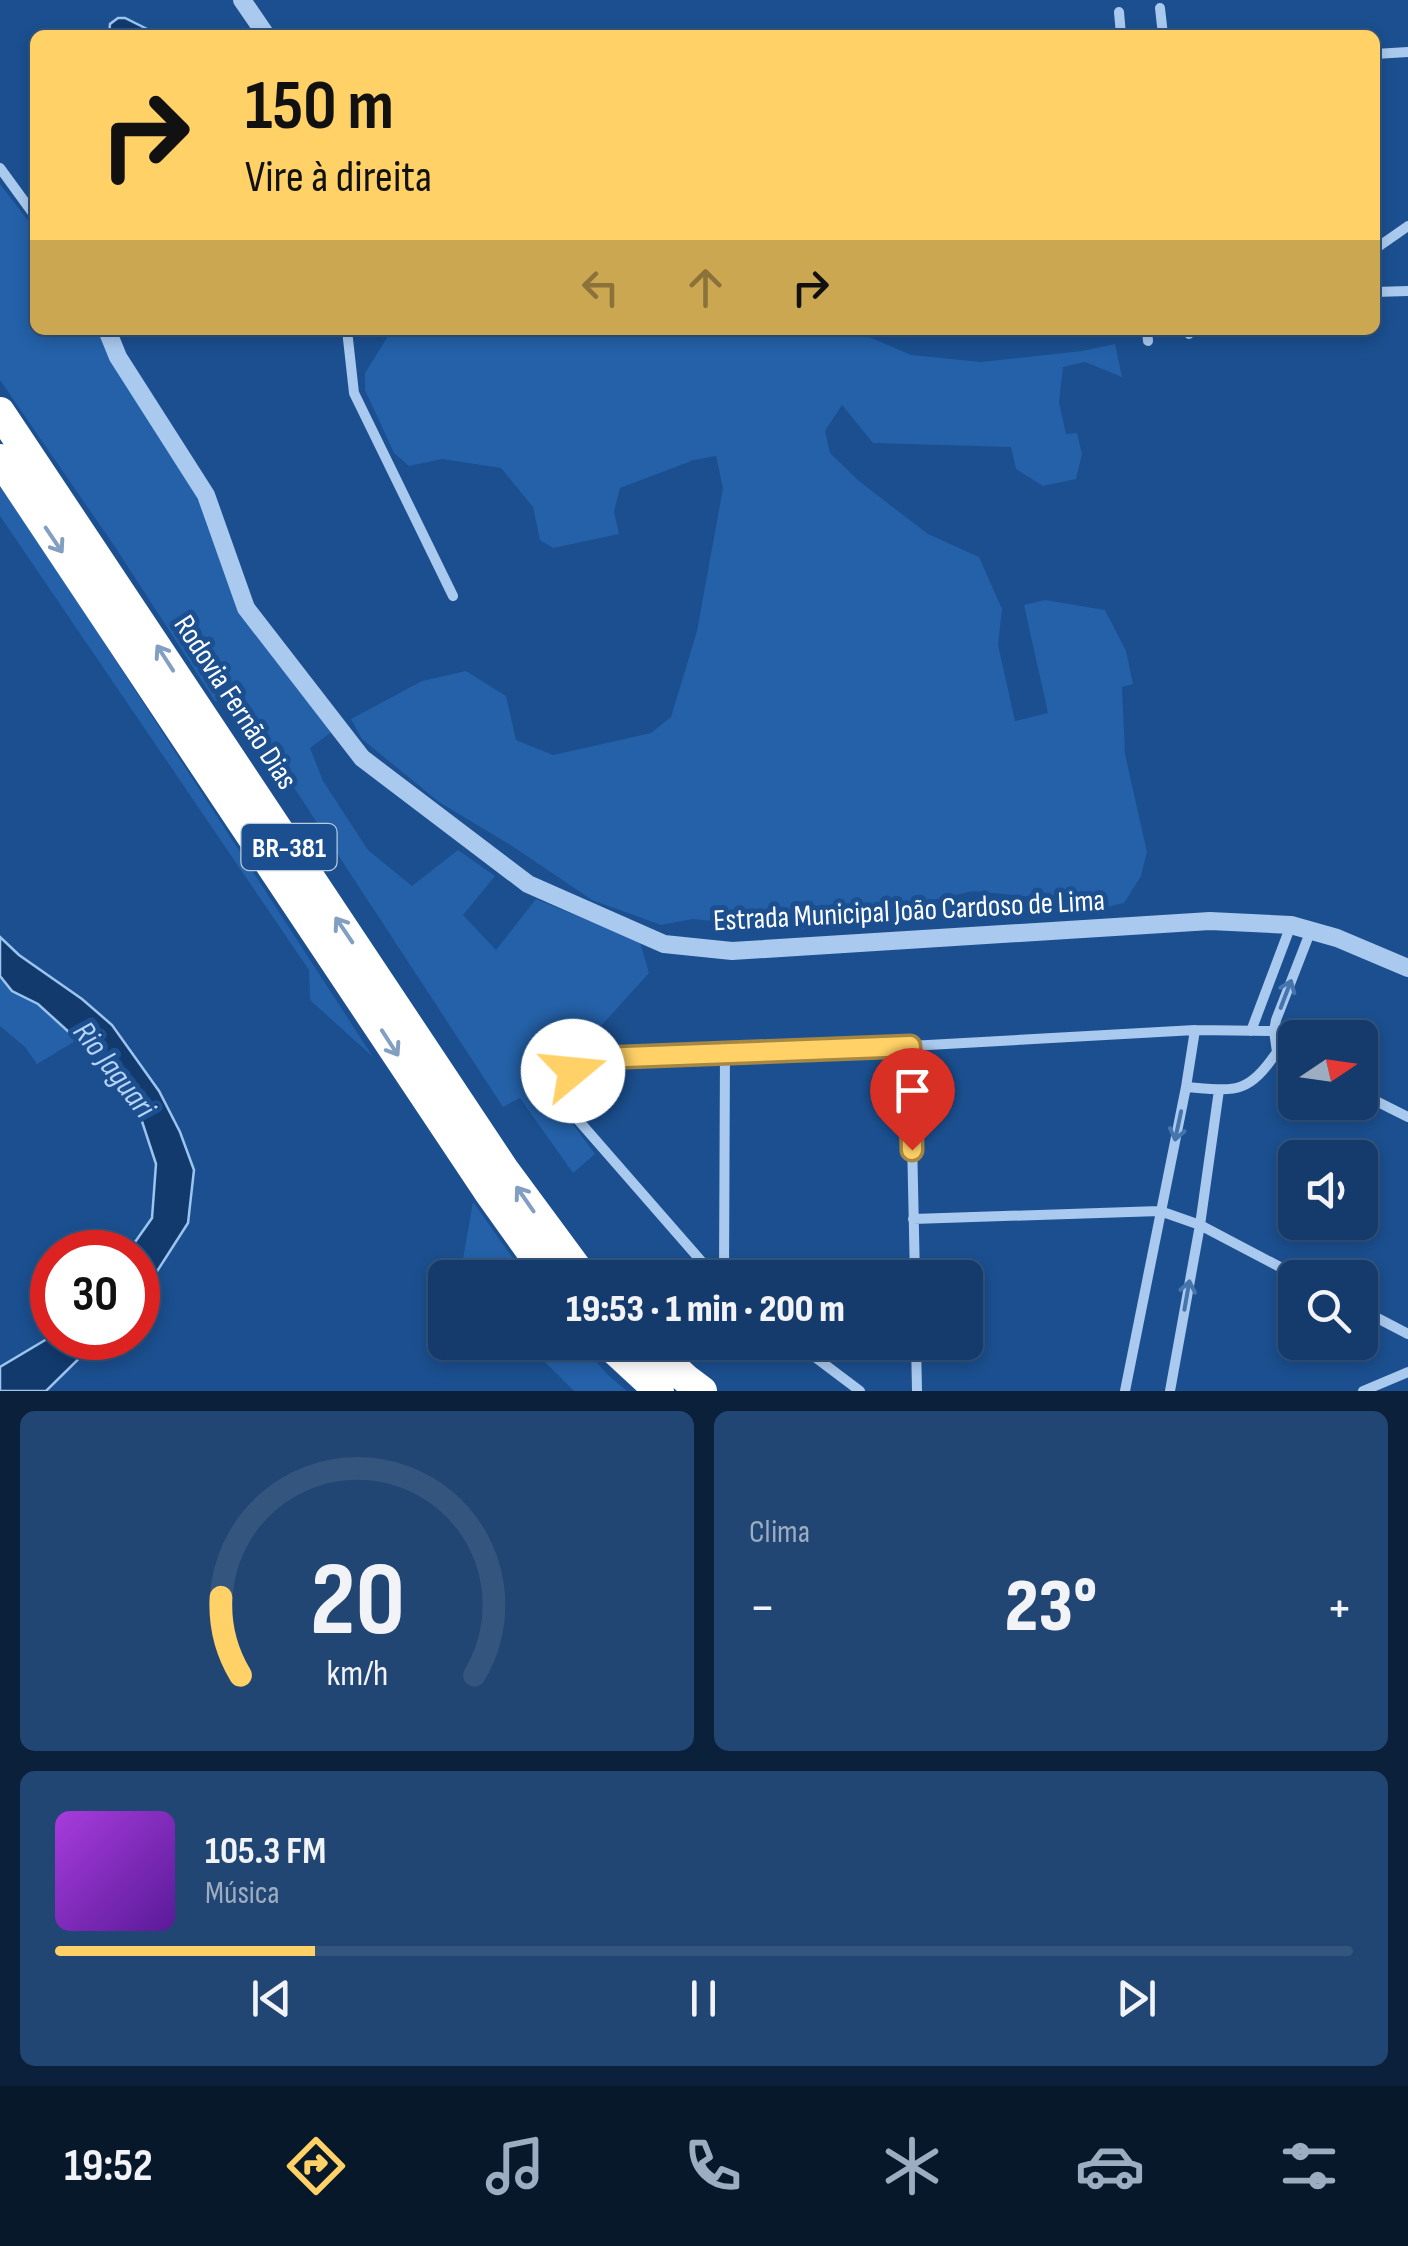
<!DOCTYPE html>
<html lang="pt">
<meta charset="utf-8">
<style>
:root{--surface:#143b6b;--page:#214673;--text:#f1f3f6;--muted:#9dadc1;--line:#33557e;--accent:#ffd166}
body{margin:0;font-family:"Sofia Sans Condensed",sans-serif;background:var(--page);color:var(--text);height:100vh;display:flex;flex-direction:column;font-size:38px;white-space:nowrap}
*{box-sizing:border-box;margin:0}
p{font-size:32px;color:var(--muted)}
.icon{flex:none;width:55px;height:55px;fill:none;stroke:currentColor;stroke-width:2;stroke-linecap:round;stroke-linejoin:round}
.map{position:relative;height:1391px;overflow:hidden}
.panel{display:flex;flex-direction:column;gap:20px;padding:20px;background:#0b203b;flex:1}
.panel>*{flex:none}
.guide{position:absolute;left:30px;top:30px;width:1350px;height:305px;border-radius:15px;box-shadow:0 5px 15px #0003,0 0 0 2px var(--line);background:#ffd166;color:#111;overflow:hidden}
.needle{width:65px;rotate:77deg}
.buttons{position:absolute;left:1278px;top:1020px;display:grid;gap:20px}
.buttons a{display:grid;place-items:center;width:100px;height:100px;border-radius:15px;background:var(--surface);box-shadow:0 5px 15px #0003,0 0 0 2px var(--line);font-size:50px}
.speed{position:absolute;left:30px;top:1230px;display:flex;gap:20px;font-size:50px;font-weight:700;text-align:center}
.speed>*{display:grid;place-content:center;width:130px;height:130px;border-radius:50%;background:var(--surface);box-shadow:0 5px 15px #0003,0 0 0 2px var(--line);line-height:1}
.speed .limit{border:15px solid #d22;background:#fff;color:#111}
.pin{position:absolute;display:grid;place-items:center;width:85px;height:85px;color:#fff;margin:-102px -42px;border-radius:50% 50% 50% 0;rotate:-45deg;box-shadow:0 0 10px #0007}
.pin .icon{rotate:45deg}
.me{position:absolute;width:110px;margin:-55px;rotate:73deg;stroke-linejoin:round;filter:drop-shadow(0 0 8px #0008)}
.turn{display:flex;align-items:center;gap:35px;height:210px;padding:0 50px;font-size:45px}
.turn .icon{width:130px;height:130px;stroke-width:2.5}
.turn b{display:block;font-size:70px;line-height:85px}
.lanes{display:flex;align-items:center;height:95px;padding:0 50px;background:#0003;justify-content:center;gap:50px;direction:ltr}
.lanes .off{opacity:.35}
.big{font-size:75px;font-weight:800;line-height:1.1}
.panel .card{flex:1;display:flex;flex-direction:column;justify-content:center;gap:15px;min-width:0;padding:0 35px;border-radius:15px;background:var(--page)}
.panel .dial{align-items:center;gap:0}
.dial svg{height:260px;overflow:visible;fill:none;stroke:var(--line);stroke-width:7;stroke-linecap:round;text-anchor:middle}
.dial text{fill:var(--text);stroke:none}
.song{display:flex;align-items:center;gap:30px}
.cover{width:120px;height:120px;border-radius:15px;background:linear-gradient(135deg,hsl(280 70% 55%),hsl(270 70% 35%))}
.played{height:10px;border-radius:5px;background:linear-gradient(90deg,var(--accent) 20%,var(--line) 20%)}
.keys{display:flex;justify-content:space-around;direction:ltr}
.heat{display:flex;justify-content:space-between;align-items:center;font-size:55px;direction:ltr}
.panel .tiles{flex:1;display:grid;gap:20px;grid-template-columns:1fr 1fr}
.card:last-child{grid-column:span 2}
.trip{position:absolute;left:428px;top:1260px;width:555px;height:100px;border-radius:15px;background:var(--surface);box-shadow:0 5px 15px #0003,0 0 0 2px var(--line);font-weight:800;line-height:100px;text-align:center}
.menu{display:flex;height:160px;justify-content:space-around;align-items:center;background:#08182b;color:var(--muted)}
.menu .icon{width:70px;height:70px}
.menu .active{color:var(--accent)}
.menu b{font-size:45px;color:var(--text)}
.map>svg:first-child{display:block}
.green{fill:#2461a8}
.water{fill:#123a6d;stroke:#9cc4f0;stroke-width:2.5}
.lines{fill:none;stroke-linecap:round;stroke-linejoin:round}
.minor{stroke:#a9c9ee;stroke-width:10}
.tertiary{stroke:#a9c9ee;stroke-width:18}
.motorway{stroke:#fff;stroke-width:30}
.oneway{stroke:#829ec1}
.oneway2{stroke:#4674ac}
.route-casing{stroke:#a68842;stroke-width:25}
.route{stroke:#ffd166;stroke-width:18}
.labels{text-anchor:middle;stroke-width:10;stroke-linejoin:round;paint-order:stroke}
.shield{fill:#1b4f8f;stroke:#bbcadd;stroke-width:2.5}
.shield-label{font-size:28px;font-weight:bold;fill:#fff}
.street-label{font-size:30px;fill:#fff;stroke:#1b4f8f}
.water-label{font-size:32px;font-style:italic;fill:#b5d3f5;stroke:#1b4f8f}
</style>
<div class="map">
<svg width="1408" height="1391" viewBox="0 0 1408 1391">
<rect width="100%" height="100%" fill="#1b4f8f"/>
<path class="green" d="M0,184L35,230V330H100L198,496L241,612L333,731L310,748L323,781L368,850L412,886L458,850L495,876L463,915L496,950L536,899L640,942L649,973L553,1079L552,1096L595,1154L573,1173L520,1098L503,1107L238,702L215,701L115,547L0,380Z
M392,330H853L911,355L981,362L1082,351L1115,344L1122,377L1085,362L1063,367L1059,402L1066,434L1077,433L1082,454L1076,479L1043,486L1016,469L1011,447L873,443L842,405L825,431L830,453L859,481L928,534L979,557L1002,609L998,645L1015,721L1048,713L1024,605L1045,600L1105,610L1126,651L1133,684L1122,687L1125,754L1147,852L1141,876L1124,903L1102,908L1056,907L1043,898L973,891L798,930L693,919L661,925L592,900L512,846L439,802L362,739L351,719L422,681L466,671L506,696L516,740L553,755L651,733L671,717L697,631L723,488L716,456L694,460L620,488L614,512L619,534L553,548L540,540L533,507L501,468L442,459L409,466L394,453L365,390V373Z
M0,482L373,1057L310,1000L309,970L0,516Z
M0,976L12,991L38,1004L77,1040L37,1064L25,1047L0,1026Z
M473,1202L526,1277H477L463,1259Z
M526,1343H579L609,1376L627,1391H574Z"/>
<path class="water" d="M118,18H125L147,29L140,35H109L110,24Z
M0,937L19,955L82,999L112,1025L159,1091L180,1132L194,1170L188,1223L138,1301V1252H128L152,1218L156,1164L137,1106L92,1053L38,1004L12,991L0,976Z
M52,1336L100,1338L46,1391H0V1367Z"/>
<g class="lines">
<path class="minor" d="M1160,8L1163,35
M1119,12L1121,35
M1375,54L1408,52
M0,168L35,216
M1375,249L1408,226
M1375,292L1408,291
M347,330L354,393L453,596
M1147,330L1148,341
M1188,330L1189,334
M1251,1031L1291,925
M910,1046L915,1278
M1277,1052L1295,1061
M1186,1087C1236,1091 1247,1095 1277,1052L1274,1031L1276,1020L1311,930
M1360,1093L1408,1117
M913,1219L1160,1211L1200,1225L1301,1278
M716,1278L579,1121L564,1091L573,1071L599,1057L910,1046L1195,1030L1274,1031
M724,1278L725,1051
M1360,1309L1408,1334
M795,1342L860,1391
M916,1342L917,1391
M1125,1391L1186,1087L1195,1030
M1170,1391L1200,1225L1219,1090
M1363,1391L1408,1372"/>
<path class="tertiary" d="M242,0L266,35
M107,330L118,357L206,495L246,608L362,758L528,884L664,944L732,951L1210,921L1291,925L1337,938L1408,968"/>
<path class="motorway" d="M0,412L505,1171L584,1278
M0,459L488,1191L550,1278
M606,1342L659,1391
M646,1342L686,1379L702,1391"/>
</g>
<defs><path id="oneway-shaft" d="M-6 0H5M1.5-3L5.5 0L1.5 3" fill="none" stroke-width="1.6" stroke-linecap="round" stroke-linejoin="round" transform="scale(2.5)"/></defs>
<g class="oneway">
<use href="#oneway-shaft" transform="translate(54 540) rotate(56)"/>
<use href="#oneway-shaft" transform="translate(165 658) rotate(-123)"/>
<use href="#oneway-shaft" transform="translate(344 930) rotate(-124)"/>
<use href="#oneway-shaft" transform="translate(390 1043) rotate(57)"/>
<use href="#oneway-shaft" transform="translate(525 1199) rotate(-125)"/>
</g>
<g class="oneway2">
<use href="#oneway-shaft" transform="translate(1286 994) rotate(-69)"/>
<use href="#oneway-shaft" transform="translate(1178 1126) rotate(102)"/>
<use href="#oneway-shaft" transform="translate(1187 1295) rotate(-80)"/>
</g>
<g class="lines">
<defs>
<path id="route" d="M573,1071L599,1058L910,1046L912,1150"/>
</defs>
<use href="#route" class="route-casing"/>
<use href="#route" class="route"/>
</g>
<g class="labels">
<rect class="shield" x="241.5" y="824" width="95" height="46" rx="8"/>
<g class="shield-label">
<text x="289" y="857">BR-381</text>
</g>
<g class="street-label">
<text transform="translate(236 702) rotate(57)" y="10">Rodovia Fernão Dias</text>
<text transform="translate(909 910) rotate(-3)" y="10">Estrada Municipal João Cardoso de Lima</text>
</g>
<g class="water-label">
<text transform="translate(115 1069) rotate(52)" y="11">Rio Jaguari</text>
</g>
</g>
</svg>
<div class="buttons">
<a><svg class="needle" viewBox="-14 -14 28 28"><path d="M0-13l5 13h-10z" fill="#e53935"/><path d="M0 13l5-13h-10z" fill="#9dadc1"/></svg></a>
<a><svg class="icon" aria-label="sound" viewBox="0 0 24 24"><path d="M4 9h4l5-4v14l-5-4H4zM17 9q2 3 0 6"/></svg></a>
<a><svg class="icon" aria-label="search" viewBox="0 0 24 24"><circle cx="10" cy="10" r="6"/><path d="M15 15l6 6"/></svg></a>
</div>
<div class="speed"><div class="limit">30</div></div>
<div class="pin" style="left:912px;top:1150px;background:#d93025"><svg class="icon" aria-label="arrive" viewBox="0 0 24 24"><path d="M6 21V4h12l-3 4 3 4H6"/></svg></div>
<svg class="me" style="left:573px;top:1071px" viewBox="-20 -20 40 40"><circle r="19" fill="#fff"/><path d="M0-13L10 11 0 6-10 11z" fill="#ffd166"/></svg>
<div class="trip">19:53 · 1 min · 200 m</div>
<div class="guide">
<div class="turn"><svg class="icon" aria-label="right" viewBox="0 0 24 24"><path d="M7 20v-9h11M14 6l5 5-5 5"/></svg><div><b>150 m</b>Vire à direita</div></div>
<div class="lanes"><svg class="icon off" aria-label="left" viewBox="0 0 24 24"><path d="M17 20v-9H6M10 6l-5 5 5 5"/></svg><svg class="icon off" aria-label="ahead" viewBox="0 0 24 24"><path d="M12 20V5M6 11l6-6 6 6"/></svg><svg class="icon" aria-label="right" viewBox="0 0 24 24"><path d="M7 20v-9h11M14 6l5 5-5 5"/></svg></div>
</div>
</div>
<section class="panel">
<div class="tiles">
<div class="card dial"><svg viewBox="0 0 100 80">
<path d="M14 69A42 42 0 1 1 86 69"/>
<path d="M14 69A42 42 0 0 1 8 45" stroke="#ffd166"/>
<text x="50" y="56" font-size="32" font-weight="700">20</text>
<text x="50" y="72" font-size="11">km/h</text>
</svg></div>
<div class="card"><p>Clima</p>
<div class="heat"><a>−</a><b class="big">23°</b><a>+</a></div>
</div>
<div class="card">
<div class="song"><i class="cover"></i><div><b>105.3 FM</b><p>Música</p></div></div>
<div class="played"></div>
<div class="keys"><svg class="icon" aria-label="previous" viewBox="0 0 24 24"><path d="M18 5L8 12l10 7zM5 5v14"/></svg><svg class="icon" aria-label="pause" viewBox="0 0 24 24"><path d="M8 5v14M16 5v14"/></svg><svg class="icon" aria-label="next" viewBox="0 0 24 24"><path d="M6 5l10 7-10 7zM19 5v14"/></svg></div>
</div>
</div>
</section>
<nav class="menu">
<b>19:52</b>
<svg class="icon active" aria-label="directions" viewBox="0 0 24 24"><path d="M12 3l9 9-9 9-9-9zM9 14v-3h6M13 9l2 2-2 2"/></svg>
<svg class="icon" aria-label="music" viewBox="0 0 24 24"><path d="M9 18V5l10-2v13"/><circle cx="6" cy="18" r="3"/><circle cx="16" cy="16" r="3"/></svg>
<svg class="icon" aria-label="phone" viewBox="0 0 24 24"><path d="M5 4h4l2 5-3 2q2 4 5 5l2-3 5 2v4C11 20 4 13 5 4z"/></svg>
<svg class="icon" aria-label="climate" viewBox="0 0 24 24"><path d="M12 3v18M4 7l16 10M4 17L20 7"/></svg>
<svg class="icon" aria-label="car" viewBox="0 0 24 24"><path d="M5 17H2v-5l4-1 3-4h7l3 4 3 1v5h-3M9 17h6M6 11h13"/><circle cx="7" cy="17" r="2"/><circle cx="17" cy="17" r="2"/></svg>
<svg class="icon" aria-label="filters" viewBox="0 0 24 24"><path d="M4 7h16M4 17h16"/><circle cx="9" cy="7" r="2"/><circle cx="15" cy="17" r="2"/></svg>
</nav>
